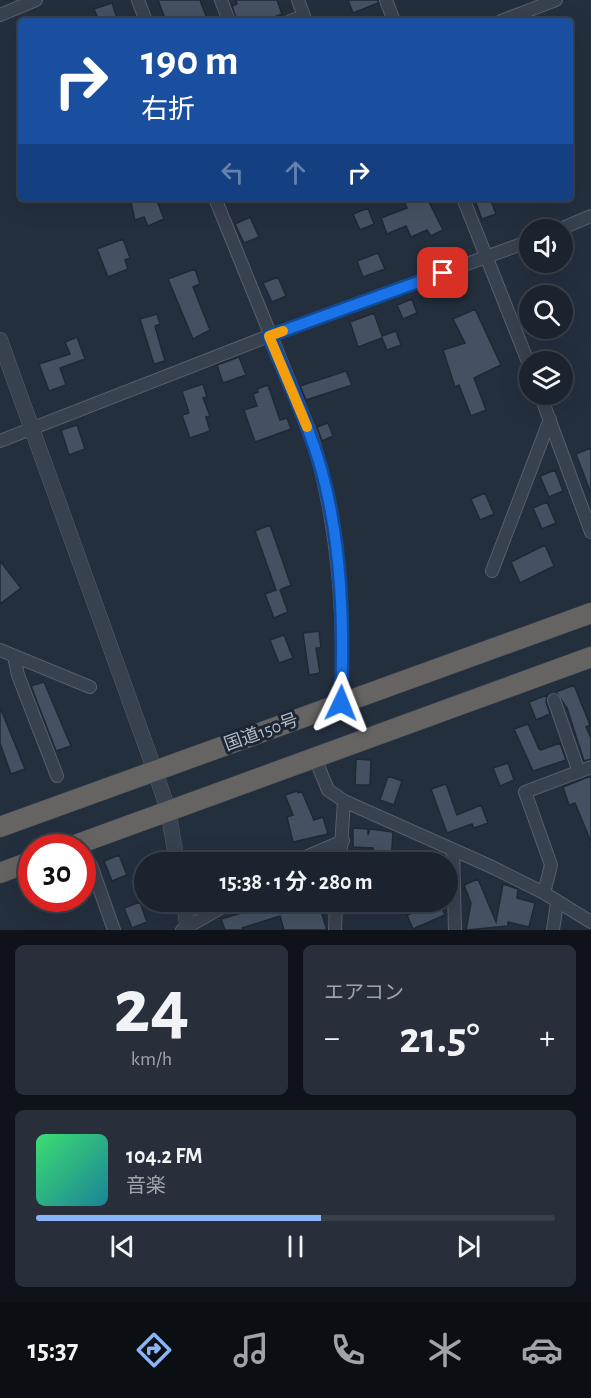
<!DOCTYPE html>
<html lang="ja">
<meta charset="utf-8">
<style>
:root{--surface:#1b232e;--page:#282f3a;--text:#f1f3f6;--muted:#a0a4aa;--line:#39404a;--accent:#8ab4f8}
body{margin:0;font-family:"Alegreya Sans","Noto Sans JP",sans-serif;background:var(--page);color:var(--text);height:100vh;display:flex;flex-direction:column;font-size:22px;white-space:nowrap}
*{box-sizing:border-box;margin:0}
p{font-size:20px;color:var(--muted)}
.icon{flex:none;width:33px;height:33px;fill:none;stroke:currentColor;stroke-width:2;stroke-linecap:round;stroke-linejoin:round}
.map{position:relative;height:930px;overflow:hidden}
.drawer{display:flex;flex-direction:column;gap:15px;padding:15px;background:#0f1319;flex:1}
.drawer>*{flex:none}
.hud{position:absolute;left:18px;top:18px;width:555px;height:183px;border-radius:6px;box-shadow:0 6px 24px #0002,0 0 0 2px var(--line);background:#1a4fa0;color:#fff;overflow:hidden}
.buttons{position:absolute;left:519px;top:219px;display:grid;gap:12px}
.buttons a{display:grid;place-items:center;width:54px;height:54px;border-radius:50%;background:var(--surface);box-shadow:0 6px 24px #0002,0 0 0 2px var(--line);font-size:30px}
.speed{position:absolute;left:18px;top:834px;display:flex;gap:12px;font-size:30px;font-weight:700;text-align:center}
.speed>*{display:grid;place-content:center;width:78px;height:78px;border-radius:50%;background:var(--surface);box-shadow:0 6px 24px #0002,0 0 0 2px var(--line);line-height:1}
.speed .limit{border:9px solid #d22;background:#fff;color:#111}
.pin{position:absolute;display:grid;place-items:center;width:51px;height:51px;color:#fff;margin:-26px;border-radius:12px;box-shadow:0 3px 9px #0006}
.me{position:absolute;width:66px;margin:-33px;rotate:2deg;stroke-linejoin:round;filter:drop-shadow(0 0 4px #0008)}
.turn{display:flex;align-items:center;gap:21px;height:126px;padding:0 24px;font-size:27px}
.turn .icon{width:78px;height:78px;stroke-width:2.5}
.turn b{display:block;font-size:42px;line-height:51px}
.lanes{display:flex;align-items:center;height:57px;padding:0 24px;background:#0003;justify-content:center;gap:30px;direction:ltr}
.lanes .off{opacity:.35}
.big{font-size:45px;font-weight:700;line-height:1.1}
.drawer .card{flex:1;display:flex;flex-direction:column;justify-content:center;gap:9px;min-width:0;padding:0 21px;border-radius:9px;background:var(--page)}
.drawer .dial{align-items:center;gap:0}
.dial b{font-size:78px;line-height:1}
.song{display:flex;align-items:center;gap:18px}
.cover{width:72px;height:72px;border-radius:9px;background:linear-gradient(135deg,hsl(140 70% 55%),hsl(190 70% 35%))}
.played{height:6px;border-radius:3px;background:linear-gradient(90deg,var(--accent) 55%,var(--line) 55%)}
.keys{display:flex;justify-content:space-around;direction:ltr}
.heat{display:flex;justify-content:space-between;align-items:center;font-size:33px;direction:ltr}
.drawer .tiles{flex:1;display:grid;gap:15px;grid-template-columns:1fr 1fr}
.card:last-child{grid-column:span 2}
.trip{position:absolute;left:134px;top:852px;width:324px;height:60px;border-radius:30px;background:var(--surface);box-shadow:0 6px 24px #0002,0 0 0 2px var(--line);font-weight:700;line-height:60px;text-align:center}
.tab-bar{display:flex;height:96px;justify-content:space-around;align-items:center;background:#0b0e12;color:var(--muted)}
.tab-bar .icon{width:42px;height:42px}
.tab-bar .active{color:var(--accent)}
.tab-bar b{font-size:27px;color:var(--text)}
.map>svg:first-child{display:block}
.building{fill:#455162;stroke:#1f2835;stroke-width:1.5}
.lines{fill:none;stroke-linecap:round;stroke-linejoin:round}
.minor-casing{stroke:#565f6c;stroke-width:14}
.tertiary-casing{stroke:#565f6c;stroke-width:16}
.trunk-casing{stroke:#434c59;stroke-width:21}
.minor{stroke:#38414e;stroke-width:12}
.tertiary{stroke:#38414e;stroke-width:15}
.trunk{stroke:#656462;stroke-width:20}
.route-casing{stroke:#114b97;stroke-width:15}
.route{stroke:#1a73e8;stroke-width:10}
.slow{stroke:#f59e0b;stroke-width:10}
.labels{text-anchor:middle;stroke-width:6;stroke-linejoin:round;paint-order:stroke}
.street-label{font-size:18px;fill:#b4bcc9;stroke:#1d2633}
</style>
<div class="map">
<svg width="591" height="930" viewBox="0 0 591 930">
<rect width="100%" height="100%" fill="#242f3e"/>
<path class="building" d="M158,0H200L208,21H166Z
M236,0H277L282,14L263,21H237L232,6L237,4Z
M348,0H378V3L353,13Z
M112,3L117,18L99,21L94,9Z
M130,198H156L164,219L148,226L144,217L135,220Z
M403,198H427L443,230L431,236L427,230L411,237L406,226L387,234L381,218L407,208Z
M474,198H490L496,214L482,219Z
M368,208L374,224L360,230L353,214Z
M250,217L259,237L244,243L235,224Z
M123,239L130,258L125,260L128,269L108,277L97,249Z
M378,253L385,269L363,277L357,261Z
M195,269L200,284L193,287L210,330L193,339L168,279Z
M278,277L286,296L272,302L263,283Z
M412,299L417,313L403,319L397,305Z
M475,309L501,365L474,378L486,410L471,416L459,385L455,387L443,350L465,343L453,319Z
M374,313L382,336L396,331L401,345L387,350L382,338L358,347L350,322Z
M157,314L160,324L155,326L165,361L154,364L140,319Z
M77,337L85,359L60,368L66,385L49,391L39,364L70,354L65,342Z
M239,357L246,375L223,383L217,365Z
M346,371L352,385L306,400L300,386Z
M203,384L207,397L203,398L210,416L206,417L210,431L190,438L182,415L189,413L182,391Z
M268,385L280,420L287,418L291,429L255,442L244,410L257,406L253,394L258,392L257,389Z
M328,423L333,436L322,441L317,427Z
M77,425L85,449L69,455L61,430Z
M591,448V491H590L576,454Z
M555,470L563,491L549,497L540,476Z
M485,493L494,514L480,520L471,499Z
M547,502L556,523L542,529L533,508Z
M270,525L291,585L280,590L288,612L274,618L265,594L276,590L255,531Z
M545,545L554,566L520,583L511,562Z
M0,561L21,588L0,604Z
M319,631L321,648H316L320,673L309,675L303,633Z
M284,635L293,658L279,663L270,640Z
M44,682L71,746L56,751L31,686Z
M574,685L590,725L586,727L591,738V759L584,761L567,708L556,692Z
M547,695L546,702L550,714L536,720L529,702Z
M0,707L25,769L11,774L0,743Z
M528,724L539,749L541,750L560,743L566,760L533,771L514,729Z
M356,759L371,760L370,785H355Z
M508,763L514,780L500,786L493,768Z
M388,776L402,781L394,805L380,800Z
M591,776V842L575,803L569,805L563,787Z
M446,784L457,815L481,805L488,823L474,828L472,824L447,833L431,789Z
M297,791L298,793L302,792L314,820L323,817L328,834L293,842L287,817L293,815L285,795Z
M353,828L368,829V835L370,829L393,832L391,862H374L373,848L353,847Z
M119,855L127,875L112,881L104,861Z
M478,879L496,922L503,884L518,889L517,898L535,903L529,927L508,922V926L466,930L471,903L464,885Z
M140,902L147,922L132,928L124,908Z
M249,902H318L327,930H284L280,916L242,928L243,930H225L221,919L252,910Z
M439,902L445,915L413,929L407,915Z"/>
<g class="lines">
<defs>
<path id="minor" d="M138,0L146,21
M221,0L229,21
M386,0L394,21
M0,15L36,0
M290,21L304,16L298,0
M501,21L556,0
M215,198L312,437C338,524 345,613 341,703
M463,198L530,367
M558,230L591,216
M540,394L591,532
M0,441L269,336L530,241
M492,571L550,419
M0,650L90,687
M14,656L18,675L57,776
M554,700L579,772
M315,758L328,790L344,801L492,867L544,893L591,922
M453,850L455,930
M294,862L343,841
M340,862L344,801
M91,865L114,930
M544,893L551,865L525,792L591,767
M182,930L231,902
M335,930L336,902
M553,930L557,903"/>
<path id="tertiary" d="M0,340L155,771L168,810L177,862
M184,902L188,930"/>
<path id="trunk" d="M0,827L591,613
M67,848L591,657
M0,873L32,861"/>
</defs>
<use href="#minor" class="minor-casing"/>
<use href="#tertiary" class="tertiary-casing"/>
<use href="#trunk" class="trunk-casing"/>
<use href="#minor" class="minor"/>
<use href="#tertiary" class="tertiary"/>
<use href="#trunk" class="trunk"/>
</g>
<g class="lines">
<defs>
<path id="route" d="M341,703C344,627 342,546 322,472C309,425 288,381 269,336L443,273"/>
</defs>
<use href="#route" class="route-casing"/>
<use href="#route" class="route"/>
<path class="slow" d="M283,331L269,336L307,427"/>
</g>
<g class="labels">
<g class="street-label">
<text transform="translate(261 732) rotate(-20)" y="6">国道150号</text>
</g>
</g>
</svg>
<div class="buttons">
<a><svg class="icon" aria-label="sound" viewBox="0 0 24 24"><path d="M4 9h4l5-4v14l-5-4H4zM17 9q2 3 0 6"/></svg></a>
<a><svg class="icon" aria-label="search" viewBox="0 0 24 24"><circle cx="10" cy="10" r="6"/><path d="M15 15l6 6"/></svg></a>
<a><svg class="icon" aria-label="layers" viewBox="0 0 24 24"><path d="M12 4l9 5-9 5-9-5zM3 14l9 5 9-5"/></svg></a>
</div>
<div class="speed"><div class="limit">30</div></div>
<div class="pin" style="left:443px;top:273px;background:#d93025"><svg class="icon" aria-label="arrive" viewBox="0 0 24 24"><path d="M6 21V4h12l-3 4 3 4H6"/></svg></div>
<svg class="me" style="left:341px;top:703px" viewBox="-20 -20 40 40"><path d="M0-17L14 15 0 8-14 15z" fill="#1a73e8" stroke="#fff" stroke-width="4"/></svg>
<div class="trip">15:38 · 1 分 · 280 m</div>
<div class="hud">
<div class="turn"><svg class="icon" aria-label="right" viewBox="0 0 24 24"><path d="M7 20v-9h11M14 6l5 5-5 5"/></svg><div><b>190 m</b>右折</div></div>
<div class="lanes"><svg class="icon off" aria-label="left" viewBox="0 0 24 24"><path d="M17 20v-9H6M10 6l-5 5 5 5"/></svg><svg class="icon off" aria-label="ahead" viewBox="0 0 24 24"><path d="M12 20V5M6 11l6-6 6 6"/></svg><svg class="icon" aria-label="right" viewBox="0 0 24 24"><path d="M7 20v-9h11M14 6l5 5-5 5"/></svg></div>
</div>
</div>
<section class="drawer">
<div class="tiles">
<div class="card dial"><b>24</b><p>km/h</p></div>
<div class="card"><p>エアコン</p>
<div class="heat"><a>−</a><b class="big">21.5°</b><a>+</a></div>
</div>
<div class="card">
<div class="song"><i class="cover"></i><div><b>104.2 FM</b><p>音楽</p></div></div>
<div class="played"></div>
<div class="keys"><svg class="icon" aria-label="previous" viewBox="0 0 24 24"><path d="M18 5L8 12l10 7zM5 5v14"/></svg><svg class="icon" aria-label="pause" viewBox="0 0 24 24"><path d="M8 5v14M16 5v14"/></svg><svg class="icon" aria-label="next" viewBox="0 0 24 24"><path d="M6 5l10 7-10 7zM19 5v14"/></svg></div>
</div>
</div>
</section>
<nav class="tab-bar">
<b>15:37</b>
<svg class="icon active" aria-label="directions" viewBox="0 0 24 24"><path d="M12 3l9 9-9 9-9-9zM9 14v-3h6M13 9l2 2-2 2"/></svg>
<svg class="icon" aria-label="music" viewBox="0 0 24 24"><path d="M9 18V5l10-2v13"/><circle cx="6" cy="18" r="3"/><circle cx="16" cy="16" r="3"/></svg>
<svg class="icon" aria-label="phone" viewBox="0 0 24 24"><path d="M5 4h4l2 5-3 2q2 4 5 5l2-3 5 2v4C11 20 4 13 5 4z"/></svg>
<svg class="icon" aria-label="climate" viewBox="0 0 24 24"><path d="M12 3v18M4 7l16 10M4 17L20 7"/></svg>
<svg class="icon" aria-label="car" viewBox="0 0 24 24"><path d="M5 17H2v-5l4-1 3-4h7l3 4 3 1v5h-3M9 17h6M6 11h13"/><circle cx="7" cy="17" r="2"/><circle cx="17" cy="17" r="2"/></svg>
</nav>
